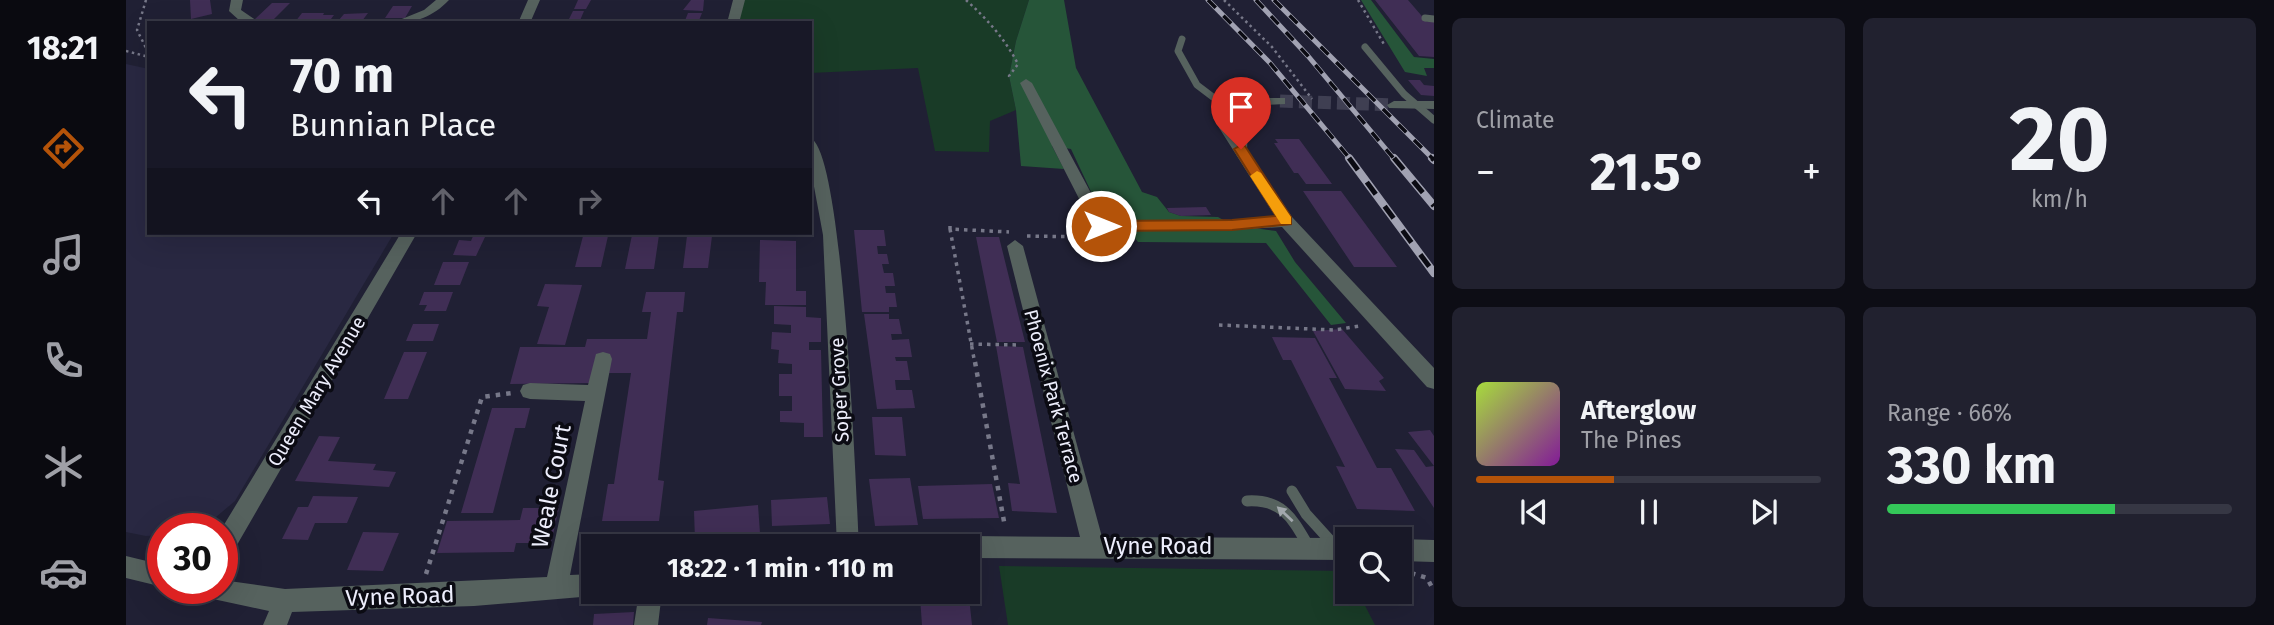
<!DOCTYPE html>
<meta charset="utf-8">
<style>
:root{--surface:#181827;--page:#21212f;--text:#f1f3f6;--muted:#9fa0a7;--line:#363744;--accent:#b45309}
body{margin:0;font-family:"Fira Sans",sans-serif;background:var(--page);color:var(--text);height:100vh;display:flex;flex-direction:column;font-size:26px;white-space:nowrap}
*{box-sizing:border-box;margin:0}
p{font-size:23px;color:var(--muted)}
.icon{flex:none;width:38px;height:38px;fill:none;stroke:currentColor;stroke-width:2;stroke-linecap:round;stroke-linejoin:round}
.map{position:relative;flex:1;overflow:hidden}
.side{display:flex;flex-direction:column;gap:18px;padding:18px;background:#0d0d15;width:840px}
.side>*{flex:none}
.banner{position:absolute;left:21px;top:21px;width:665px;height:214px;border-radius:0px;box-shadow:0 7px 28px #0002,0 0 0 2px var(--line);background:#181827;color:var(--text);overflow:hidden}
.buttons{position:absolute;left:1209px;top:527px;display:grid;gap:14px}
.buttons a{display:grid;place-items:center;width:77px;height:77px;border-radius:0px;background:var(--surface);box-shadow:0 7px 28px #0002,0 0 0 2px var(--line);font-size:35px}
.speed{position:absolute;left:21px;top:513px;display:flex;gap:14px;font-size:35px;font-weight:700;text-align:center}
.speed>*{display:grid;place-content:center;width:91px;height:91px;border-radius:50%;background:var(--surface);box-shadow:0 7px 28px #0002,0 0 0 2px var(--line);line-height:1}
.speed .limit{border:10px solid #d22;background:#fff;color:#111}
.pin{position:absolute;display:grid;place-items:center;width:60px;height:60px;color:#fff;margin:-72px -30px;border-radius:50% 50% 50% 0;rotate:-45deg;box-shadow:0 0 7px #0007}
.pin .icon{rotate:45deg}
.me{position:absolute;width:77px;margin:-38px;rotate:90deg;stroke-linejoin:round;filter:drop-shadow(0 0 5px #0008)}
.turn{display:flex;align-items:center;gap:24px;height:147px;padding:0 28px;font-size:32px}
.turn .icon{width:91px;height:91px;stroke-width:2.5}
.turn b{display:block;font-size:49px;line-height:60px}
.lanes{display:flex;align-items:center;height:66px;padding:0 28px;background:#0003;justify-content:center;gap:35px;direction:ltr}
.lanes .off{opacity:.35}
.big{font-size:52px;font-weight:700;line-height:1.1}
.side .widget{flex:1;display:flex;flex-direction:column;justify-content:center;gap:10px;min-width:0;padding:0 24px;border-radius:10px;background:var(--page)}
.side .dial{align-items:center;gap:0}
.dial b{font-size:91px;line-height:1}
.song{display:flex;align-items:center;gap:21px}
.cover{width:84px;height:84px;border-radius:10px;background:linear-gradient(135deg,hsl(80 70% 55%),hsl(290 70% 35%))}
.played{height:7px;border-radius:4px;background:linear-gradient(90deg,var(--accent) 40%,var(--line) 40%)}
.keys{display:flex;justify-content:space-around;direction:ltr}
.heat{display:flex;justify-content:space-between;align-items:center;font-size:38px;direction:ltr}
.charge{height:10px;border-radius:5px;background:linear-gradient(90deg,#34c759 66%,var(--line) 0)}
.side .tiles{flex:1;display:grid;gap:18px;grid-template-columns:repeat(2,1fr)}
.trip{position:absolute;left:455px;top:534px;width:399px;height:70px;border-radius:0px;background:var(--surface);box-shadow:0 7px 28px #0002,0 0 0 2px var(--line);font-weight:700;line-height:70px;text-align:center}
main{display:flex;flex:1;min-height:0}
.tab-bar{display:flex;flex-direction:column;width:126px;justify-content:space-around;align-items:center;background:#0a0a10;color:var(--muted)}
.tab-bar .icon{width:49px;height:49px}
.tab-bar .on{color:var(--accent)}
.tab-bar b{font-size:32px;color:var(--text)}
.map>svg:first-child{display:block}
.built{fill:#292842}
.green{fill:#193b27}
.forest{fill:#265539}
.building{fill:#402e55}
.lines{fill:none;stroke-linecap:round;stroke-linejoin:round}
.minor-tunnel{stroke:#3f3f52;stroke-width:13;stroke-dasharray:13 6;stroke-linecap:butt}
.path-far2{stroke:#777889;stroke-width:2.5;stroke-dasharray:2.5 3.5;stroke-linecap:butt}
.path-far1{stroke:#777889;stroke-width:3.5;stroke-dasharray:3.5 5;stroke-linecap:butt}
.path{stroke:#777889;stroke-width:4.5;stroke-dasharray:4.5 6;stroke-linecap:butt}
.service-far1{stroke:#56625e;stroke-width:7}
.service{stroke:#56625e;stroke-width:11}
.minor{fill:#56625e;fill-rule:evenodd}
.rail-far1-casing{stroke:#a1a2b2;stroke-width:5}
.rail-casing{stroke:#a1a2b2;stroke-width:8}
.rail-far1{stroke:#0b0b13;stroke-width:3.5;stroke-dasharray:11;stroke-linecap:butt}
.rail{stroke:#0b0b13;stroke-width:5;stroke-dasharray:15;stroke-linecap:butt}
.oneway{fill:#a2a8ad}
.route{fill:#b45309;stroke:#753606;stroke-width:2}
.slow{fill:#f59e0b}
.labels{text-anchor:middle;stroke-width:7;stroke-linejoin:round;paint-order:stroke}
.street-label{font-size:19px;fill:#edeefc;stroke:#0b0b13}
.near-street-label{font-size:23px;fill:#edeefc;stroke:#0b0b13}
</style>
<main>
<nav class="tab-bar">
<b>18:21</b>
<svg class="icon on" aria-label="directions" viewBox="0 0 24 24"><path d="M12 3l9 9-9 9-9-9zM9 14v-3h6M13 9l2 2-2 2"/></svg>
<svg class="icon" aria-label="music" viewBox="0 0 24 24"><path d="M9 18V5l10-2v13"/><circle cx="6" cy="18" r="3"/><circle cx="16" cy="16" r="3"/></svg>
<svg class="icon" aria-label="phone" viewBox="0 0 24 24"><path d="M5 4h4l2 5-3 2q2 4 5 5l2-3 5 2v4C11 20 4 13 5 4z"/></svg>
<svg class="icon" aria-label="climate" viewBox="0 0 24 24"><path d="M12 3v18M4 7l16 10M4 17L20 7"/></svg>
<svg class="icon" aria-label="car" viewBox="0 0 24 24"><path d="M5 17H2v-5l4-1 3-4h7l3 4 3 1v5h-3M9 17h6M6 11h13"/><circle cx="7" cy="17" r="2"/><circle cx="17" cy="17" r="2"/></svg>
</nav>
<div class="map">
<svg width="1308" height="625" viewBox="0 0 1308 625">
<rect width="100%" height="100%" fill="#202034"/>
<path class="built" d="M0,64L23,69V233H268L109,501L77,528H37V535L20,536L0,532Z"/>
<path class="green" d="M618,0H903L890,41L883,76L890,110L864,121L863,152L809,151L792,68L684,73V23H613Z
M873,566L1221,571L1222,592H1232L1249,625H882Z"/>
<path class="forest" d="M903,0H938L950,68L1016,192L1031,197L1043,212L1055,216L1092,217L1106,225L1150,231L1169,262L1220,323L1205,325L1140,243L1012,242L993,219L976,215L945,149L926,146L938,169L895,166L890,110L883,76L890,41Z
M1235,0H1245L1288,57L1308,59V68H1298L1301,76L1279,72Z"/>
<path class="building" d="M64,0H84L86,14L65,19Z
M452,0H465L460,9H448Z
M565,0H578L577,11L557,10Z
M1249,0H1282L1301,22H1308V57L1293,56Z
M146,3H164L147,20H128Z
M267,6H286L279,18H259Z
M447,11H458L453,23H441Z
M176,13H198L197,15H208L202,23L169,22Z
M242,13L236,21H212L218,14Z
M562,13H576L572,23H558Z
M1282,80H1294L1298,85L1308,86V96L1295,95Z
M1149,139H1173L1206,184H1180L1172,173H1168L1148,143H1152Z
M1177,191H1215L1271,267H1228Z
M1080,207L1085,215L1055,216L1043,212L1041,208Z
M728,230H758L760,246H751L752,254H761L763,264H756L758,273H767L769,286H759L760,293H769L771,307H763V312H736Z
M506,235H533L528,269H499Z
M347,236L359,237L350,256L327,255L333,240L345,241Z
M457,236H482L475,267H449Z
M561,236H586L582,268H557Z
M850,237H873L899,342H871Z
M634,240L670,241V291H680V305H639L640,282H633Z
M317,262H343L334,285H308Z
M419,284L456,285L439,345L411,344L423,307L411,306Z
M298,292H327L320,311H298L301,305H293Z
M520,292H559L557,312H551L532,480L538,481L533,521H476L482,484H488L505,373H471L469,383L384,384L394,347H459L461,339H521L525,312H516Z
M648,306L680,307V317L695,318V342H683V350H695L697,437H678V423L654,422V411H666V396H653V374H666V364L652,363L653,350L645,349L646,332L665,333V325L648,324Z
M738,314H763V319H773L776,334H765L766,340L783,339L786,357H769L770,361H781L784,380H769L770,390H786L789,408L751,409Z
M287,324H313L307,341H280Z
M1216,329L1258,378L1253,381L1260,391L1219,389L1187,331Z
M1146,337L1189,338L1211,378H1203L1251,468H1265L1289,511L1231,509L1210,466L1219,467L1165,360H1157Z
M870,346L897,347L931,513L886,511L882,483L894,484Z
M278,352H301L282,399H258Z
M366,408H404L399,428H389L367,513H335Z
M746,417H776L780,456L749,455Z
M1304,430L1308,436V466L1282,432Z
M193,436L214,437L202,461L250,464L247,470L270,472L263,487L169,481Z
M1269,449L1288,450L1300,467L1308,466V508Z
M784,478L792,525L749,526L743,479Z
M866,484L873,518L797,519L792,486Z
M187,496L232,497L221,523H189L182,540L156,539L172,507H182Z
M701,497L704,524L646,526L645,500Z
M632,505L634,533L569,540L568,511Z
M397,508H433L425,543H390L388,552L311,553L321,521L394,520Z
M237,532L273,533L257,571L221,570Z
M794,597H843L846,625H796Z
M508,612L507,625H467L468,614Z
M582,618L636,622L635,625H581Z"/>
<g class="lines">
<path class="minor-tunnel" d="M1154,101L1268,105"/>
<path class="path-far2" d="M20,0L11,30L23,54
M840,0C861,19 879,39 892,64L883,76L885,78
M1098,0L1146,47L1186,99
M1232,0L1259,46
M0,51L23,57"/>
<path class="path-far1" d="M824,226V229L883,232
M824,229L849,364
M653,233L686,234
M901,236L963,237
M1093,325L1208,330L1234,326
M844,344L895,345"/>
<path class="path" d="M849,362L879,527
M1285,573L1301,578L1308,591
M300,574L356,397L386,393"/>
<path class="service-far1" d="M1299,18L1308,19
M1056,39L1052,51L1071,85L1100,107
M1239,47L1278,94L1308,120"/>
<path class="service" d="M1166,491L1180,514L1209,546
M1121,501C1157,499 1166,518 1183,547
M684,592L685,600"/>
<path class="minor" d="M105,0H117L115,10L134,23L114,21L103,11Z
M310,0H323C307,17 289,23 266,23L298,10Z
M402,0H414L404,23H392Z
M607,0H619L613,23H601Z
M900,79L906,83L980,221L1106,220L1149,216L1090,123L1093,107L1108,98H1159V104L1141,105L1125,117L1122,126L1121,150L1166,217L1308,368V389L1301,387L1156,227L1106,230H969L894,83ZM1111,106H1122L1110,120L1108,129L1104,123L1106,109Z
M1268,101H1308V109L1263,108L1261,105Z
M684,138C718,148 730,496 733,546H711L697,235L684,165Z
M275,233H291L104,557L96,560V528Z
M889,240L897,246L976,537L1222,538L1224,539H1222V560L842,558V546H831L834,539L842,536L954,537L881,246Z
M477,352L484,354L486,359L444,575L467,574V592L475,593L467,596L348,606L166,612L161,625H137L143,611L73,596L69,588H96V580L159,589L421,577L459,401L404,399L397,397L394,391L397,385L404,383L462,385L470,354Z
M1274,539L1308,540V562L1274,561Z
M0,556L37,565V587L0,578Z
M513,592H536L532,625H508Z"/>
<defs>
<path id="rail-far1" d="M1082,0L1144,63L1225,160
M1130,0L1182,56L1269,160
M1148,0L1308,160"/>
<path id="rail" d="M1223,158L1308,273
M1268,158L1308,206
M1306,158L1308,160"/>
</defs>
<use href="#rail-far1" class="rail-far1-casing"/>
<use href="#rail" class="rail-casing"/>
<use href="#rail-far1" class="rail-far1"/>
<use href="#rail" class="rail"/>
</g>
<defs><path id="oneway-solid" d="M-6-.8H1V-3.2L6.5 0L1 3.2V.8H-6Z" transform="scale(1.75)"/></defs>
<use class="oneway" href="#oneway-solid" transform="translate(1159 514) rotate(-137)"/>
<path class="route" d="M1115,145L1119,146L1165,217V224L1106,230L975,231L968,226L975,221L1106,220L1150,216L1108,149Z"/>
<path class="slow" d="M1131,171L1135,173L1165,217V224H1155L1124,176Z"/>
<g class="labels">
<g class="street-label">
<text transform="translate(713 390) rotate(-93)" y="7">Soper Grove</text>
<text transform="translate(190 391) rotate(-59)" y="7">Queen Mary Avenue</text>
<text transform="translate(928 396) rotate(75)" y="7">Phoenix Park Terrace</text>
</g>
<g class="near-street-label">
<text transform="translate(425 486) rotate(-79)" y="8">Weale Court</text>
<text x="1032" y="554">Vyne Road</text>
<text transform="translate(274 596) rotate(-2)" y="8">Vyne Road</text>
</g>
</g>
</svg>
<div class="buttons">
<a><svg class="icon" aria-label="search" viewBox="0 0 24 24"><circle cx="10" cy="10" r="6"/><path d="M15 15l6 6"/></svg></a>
</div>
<div class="speed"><div class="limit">30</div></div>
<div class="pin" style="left:1115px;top:149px;background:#d93025"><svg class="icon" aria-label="arrive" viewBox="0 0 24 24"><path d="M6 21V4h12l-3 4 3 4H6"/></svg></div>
<svg class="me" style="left:975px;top:226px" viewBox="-20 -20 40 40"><circle r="17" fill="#b45309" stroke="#fff" stroke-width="3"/><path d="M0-11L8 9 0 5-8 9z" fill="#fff"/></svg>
<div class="trip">18:22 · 1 min · 110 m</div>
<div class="banner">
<div class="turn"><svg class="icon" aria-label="left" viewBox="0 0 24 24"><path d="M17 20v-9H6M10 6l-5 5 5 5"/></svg><div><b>70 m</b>Bunnian Place</div></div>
<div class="lanes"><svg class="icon" aria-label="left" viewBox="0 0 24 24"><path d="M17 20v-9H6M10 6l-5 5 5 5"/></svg><svg class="icon off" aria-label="ahead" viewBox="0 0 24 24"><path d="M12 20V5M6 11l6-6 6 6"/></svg><svg class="icon off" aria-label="ahead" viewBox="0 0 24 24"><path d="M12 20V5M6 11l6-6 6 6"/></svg><svg class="icon off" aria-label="right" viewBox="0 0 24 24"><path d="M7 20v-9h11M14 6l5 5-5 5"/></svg></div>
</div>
</div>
<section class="side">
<div class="tiles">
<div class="widget"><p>Climate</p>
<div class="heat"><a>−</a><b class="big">21.5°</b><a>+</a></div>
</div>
<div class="widget dial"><b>20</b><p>km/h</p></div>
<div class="widget">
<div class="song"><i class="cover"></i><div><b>Afterglow</b><p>The Pines</p></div></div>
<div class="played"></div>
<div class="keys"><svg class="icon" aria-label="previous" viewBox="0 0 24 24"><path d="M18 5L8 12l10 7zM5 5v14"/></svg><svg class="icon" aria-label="pause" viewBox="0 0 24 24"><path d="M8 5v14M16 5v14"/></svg><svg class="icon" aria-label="next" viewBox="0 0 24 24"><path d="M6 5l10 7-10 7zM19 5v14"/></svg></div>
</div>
<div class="widget"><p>Range · 66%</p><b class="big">330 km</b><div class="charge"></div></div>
</div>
</section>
</main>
